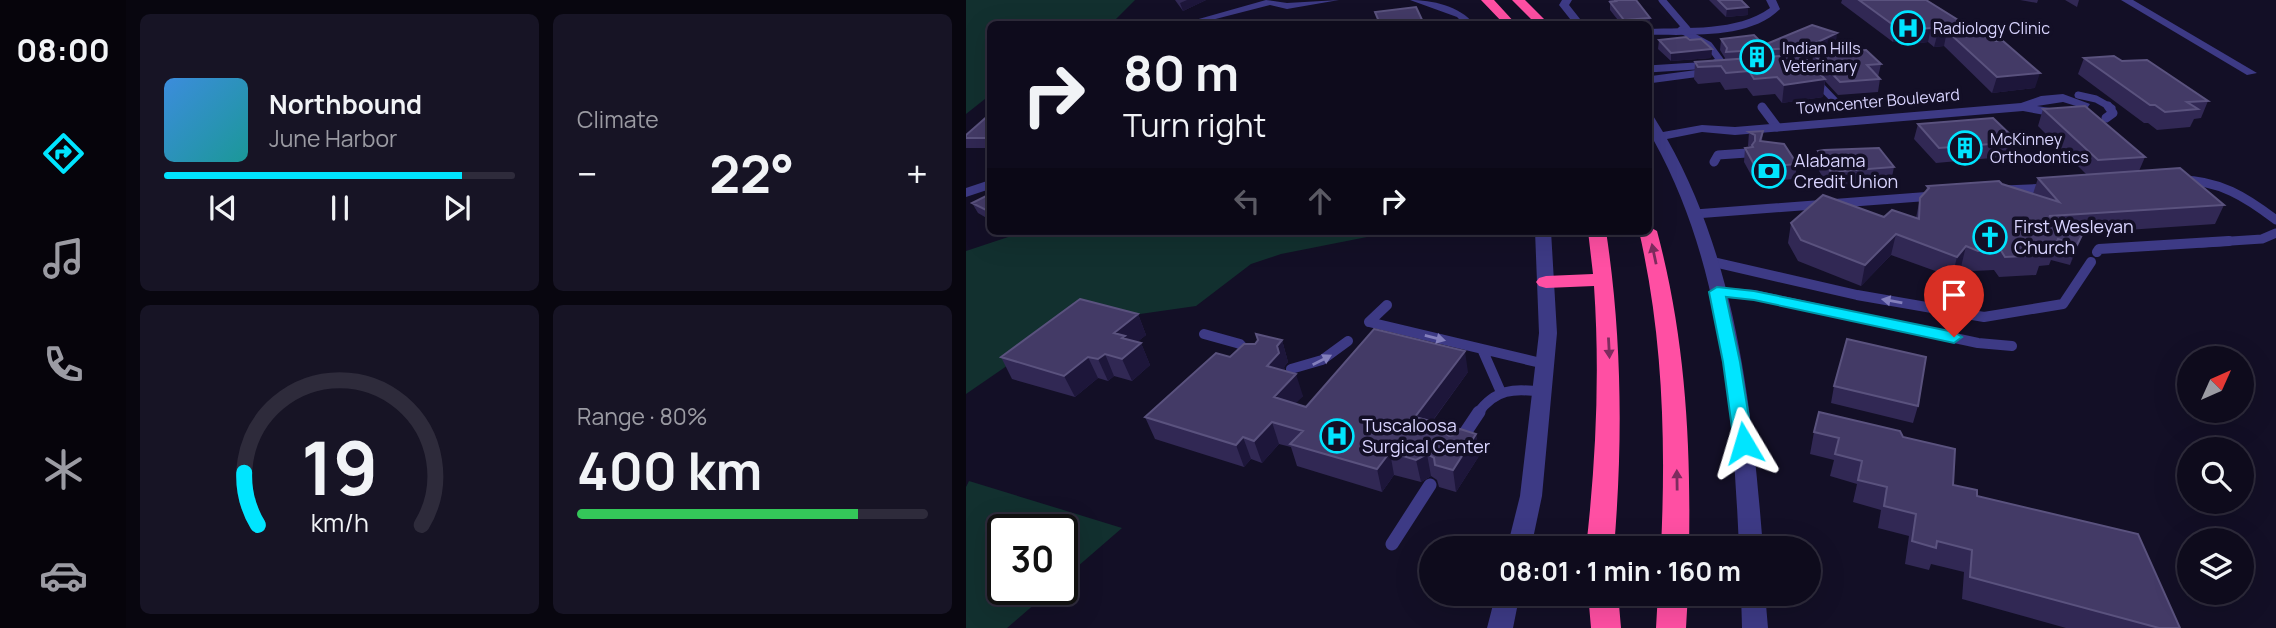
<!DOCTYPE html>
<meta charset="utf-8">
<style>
:root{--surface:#0e0b1c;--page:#171425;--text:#f1f3f6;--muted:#9b9ba3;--line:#2e2b3b;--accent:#00e5ff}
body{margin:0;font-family:Manrope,sans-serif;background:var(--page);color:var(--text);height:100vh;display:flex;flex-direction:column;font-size:26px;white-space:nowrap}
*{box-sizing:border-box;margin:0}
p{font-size:23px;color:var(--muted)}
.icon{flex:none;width:38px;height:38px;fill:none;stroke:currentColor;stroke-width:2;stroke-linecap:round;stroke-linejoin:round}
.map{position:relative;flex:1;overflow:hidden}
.sheet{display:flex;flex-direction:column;gap:14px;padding:14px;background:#08060f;width:840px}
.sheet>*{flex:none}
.top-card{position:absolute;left:21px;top:21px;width:665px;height:214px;border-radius:10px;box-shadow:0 7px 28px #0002,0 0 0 2px var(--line);background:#0e0b1c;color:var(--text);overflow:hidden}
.needle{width:46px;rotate:45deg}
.tools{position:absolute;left:1211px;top:346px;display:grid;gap:14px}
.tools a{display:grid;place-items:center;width:77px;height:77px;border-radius:50%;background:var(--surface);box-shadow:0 7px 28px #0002,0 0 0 2px var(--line);font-size:35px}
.speed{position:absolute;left:21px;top:514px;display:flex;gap:14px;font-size:35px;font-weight:700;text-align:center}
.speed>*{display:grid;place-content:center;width:91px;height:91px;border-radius:50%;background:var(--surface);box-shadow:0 7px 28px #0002,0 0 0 2px var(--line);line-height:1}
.speed .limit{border:4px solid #111;border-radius:10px;background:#fff;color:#111}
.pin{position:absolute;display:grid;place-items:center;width:60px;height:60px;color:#fff;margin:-72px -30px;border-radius:50% 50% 50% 0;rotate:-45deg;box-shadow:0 0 7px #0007}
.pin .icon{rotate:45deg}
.me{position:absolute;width:77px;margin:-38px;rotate:353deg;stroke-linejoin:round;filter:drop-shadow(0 0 5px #0008)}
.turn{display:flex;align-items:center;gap:24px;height:147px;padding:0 21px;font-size:32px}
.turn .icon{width:91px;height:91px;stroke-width:2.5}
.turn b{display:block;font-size:49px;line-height:60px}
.lanes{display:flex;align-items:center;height:66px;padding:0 21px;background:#0003;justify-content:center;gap:35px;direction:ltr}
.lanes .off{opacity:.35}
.big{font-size:52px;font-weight:700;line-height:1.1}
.sheet .widget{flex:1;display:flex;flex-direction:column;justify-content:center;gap:10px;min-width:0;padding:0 24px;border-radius:10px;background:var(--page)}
.sheet .dial{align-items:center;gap:0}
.dial svg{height:182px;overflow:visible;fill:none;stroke:var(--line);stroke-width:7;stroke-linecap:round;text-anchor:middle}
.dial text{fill:var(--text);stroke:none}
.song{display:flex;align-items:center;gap:21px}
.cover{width:84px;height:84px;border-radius:10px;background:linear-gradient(135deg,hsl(210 70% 55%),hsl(180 70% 35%))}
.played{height:7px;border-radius:4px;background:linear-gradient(90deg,var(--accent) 85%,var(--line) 85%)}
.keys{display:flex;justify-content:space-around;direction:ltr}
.heat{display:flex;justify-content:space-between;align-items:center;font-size:38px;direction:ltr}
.charge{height:10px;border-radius:5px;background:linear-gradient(90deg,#34c759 80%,var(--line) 0)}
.sheet .tiles{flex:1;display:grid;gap:14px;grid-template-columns:repeat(2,1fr)}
.trip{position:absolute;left:453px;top:536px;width:402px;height:70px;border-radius:35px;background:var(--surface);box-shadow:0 7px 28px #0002,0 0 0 2px var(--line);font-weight:700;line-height:70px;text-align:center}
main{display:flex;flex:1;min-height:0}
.tab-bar{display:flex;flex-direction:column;width:126px;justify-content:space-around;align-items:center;background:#06040b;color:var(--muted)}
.tab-bar .icon{width:49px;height:49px}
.tab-bar .current{color:var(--accent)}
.tab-bar b{font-size:32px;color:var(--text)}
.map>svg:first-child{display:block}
.green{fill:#12302f}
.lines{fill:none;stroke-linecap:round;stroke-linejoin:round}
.lane-far3{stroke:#3d3a85;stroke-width:7}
.lane-far2{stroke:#3d3a85;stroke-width:9}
.lane-far1{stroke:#3d3a85;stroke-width:10}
.lane{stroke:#3d3a85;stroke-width:13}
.street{fill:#3d3a85;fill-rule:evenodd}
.highway{fill:#ff4fa3;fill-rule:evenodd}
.wall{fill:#312854;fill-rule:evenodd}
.shaded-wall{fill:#1d163a}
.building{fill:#433a66;stroke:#5a527e;stroke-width:2}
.oneway{fill:#7d2c5e}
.oneway2{fill:#837fbc}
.route{fill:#00e5ff;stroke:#0095a6;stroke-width:2}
.labels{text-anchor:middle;stroke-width:7;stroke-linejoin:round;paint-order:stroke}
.far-poi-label{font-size:16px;fill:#d9d4ff;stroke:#130f26;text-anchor:start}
.far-street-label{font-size:16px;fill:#d9d4ff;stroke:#130f26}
.poi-label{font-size:18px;fill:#d9d4ff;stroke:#130f26;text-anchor:start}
</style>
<main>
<nav class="tab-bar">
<b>08:00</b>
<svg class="icon current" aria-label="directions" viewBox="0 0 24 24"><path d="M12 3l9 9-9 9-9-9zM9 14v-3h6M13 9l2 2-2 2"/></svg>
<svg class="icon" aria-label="music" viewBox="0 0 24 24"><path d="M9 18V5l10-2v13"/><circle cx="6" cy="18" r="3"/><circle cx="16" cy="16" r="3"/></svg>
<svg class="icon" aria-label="phone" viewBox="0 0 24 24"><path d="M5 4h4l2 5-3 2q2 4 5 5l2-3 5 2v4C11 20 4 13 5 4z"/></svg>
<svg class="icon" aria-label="climate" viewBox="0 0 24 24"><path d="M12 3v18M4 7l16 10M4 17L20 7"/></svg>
<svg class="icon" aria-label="car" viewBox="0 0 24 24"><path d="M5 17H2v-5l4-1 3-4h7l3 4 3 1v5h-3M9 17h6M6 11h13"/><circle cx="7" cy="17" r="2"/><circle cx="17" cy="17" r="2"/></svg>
</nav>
<section class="sheet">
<div class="tiles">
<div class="widget">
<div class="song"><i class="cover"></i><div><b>Northbound</b><p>June Harbor</p></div></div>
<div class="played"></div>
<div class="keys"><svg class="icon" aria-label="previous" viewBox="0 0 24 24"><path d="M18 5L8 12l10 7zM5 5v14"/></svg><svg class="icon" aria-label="pause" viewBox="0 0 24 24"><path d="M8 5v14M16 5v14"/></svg><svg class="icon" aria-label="next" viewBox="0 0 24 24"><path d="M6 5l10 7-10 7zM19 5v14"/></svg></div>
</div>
<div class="widget"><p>Climate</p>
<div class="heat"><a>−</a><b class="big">22°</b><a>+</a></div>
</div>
<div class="widget dial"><svg viewBox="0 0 100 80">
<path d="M14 69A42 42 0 1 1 86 69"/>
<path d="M14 69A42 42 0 0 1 8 46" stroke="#00e5ff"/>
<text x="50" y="56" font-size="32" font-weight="700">19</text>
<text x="50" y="72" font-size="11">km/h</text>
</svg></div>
<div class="widget"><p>Range · 80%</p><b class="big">400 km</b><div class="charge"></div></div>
</div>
</section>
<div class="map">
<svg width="1310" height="628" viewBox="0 0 1310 628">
<rect width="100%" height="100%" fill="#130f26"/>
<path class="green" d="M0,0H169L145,24H24V95L0,114Z
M60,231H401V237L315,254L285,264L230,306L160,316L125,308L0,394V251Z
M3,481L156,528L96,580V530H37V590H85L41,628H0V487Z"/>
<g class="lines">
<path class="lane-far3" d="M696,0L721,29
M682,69L745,65L754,60L743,45L715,30
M848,79L871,103
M682,80L742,72
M1112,95L1130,99L1146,108"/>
<path class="lane-far2" d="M796,107L811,127
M1140,118L1147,113L1142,106
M748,162L752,155L781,153
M1214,180C1253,180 1280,197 1310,220
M1039,190L1082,188
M729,214L967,196
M1235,243L1296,239L1310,233"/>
<path class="lane-far1" d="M1131,252L1133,249L1263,241
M743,261L891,295L1018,317L1097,304L1125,262
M751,292L788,295L1012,343L1046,346
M403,322L579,364
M403,322L421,305
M238,334L274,344L284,355
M516,349L534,390
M325,369L356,360L382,341
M512,413C529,389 548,388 576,392"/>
<path class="lane" d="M493,442L513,412
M426,544L464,485"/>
<path class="street" d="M300,0L321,3L373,0L321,9L304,5L230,24H215Z
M444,0C466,0 494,6 508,24H498L491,17Z
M596,0H606L603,5L618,24H608L593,5Z
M800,0H810L814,9C783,40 723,34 682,35V29C722,27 770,32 804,8Z
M1155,0H1167L1291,73L1281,75Z
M1097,94L1124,104L1117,114L1090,117L1057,111L769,135L736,132L701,139C771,263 786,408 797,548H773C767,410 756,264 688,141L682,140V113L686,114L697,132L736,125L769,127L1055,103L1075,96ZM1097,102L1110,106L1090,109L1071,106Z
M24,180V189L0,197V188Z
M569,231H585L591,333L576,496L565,548H541L554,496L573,333Z
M530,593H554L547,628H521Z
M775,593H799L802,628H776Z"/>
<path class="highway" d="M515,0H528L550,24H538Z
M546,0H559L583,24H570Z
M682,226L691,231C719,336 725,440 723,548H695C700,440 697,336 673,231H682Z
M622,231H640C656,336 657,441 648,548H620C630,461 634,374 628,286L580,288L573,286L570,282L573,278L580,276L627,274Z
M622,593H652L655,628H625Z
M692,593H722L720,628H690Z"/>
</g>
<path class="wall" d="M209,0H240L217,11Z
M643,0H670L684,18V26L682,24H655L644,10V2Z
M743,0H775L782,15L760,17Z
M876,0H960L1069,88L1026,93L978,46L968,47L962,42L940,45L934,41L927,42L875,3Z
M1054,0H1072L1071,3Z
M1099,0H1113L1111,7Z
M755,39L798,45L870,44L849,54L915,64L912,77L914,79L912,92L872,95L859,81L857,97L816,103L809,94L787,96L781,88L759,90L754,82L732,84L728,79L729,62L759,60V58L754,50ZM847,55L846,66L838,59Z
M693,40H724L746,49L745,58L705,61L692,49Z
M1118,58L1156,61L1242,101L1235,118L1228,119L1224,127L1191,130L1182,123H1178L1112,74Z
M1077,109L1179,157L1173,171L1258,205L1249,224L1117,233L1104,265L1085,260L1083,265L1073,266L1070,275L1033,277L1028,270L1007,271L995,267L986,277L925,255L895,286L832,261L822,243L825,223L918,217L950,218L954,198L960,192L961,186L1036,184L1067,194L1072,178L1121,175L1072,126Z
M24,114V148H0V135Z
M952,124L1052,142L1048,156L970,163L948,139Z
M797,131L796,141L831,164L829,179L789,182L778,162L779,148L784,147L782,146L783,132Z
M852,151L928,167L925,182L863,187L850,166Z
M24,194V220L12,213L6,203Z
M172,314L180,335L171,342L175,343L184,365L166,381L148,376L142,381L132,378L109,397L46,379L35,357Z
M316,340L322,362L318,367L319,371L337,396L329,403L340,407L502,372L466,422L483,436L510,434L513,456L490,492L473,487L471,480L465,476L455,482L428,475L416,492L331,466L325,447L313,444L296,463L285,459L278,467L189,439L179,417L264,357L289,344Z
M868,386L952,406L947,423L865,403Z
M848,432L937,437L987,485L1011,496L1214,628H1100L996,599L998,572L965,564L963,570L939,564L943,536L912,528L915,510L887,502L891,484L864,476L868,460L844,454Z"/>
<path class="shaded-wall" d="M221,0H240L217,11L214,3Z
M782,7V15L760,17L761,9Z
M684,18V26H682V24H658V20Z
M937,26L934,41L927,42L930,27Z
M965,28L962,42L940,45L943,30Z
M981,31L978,46L968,47L972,32Z
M871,33L870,44L834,61L835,50Z
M746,49L745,58L705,61V53Z
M1074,73L1069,88L1026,93L1031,77Z
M859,79L857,97L816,103L818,85Z
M1120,227L1112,247L1104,265L1111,245Z
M930,234L925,255L895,286L899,265Z
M1000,246L995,267L986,277L991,257Z
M172,314L180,335L164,348L175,343L184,365L166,381L156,359L148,333Z
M316,340L322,362L318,367L320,375L301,366L311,346Z
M499,351L502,372L453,439L449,417Z
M139,354L148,376L142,381L132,359Z
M122,357L132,378L109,397L98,376Z
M330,374L337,396L315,419L308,397Z
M306,422L313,444L296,463L288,441Z
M510,434L513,456L490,492L487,470Z
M277,437L285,459L278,467L270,445Z
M424,452L428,475L416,492L411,469Z
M461,454L465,476L455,482L450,460Z"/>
<path class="building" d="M649,0H670L684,18L658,20L644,2L650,1Z
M752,0H775L782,7L761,9Z
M893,0H960L1026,41H1037L1074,73L1031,77L981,31L972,32L965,28L943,30L937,26L930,27Z
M450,7L458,24H414L409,12Z
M846,25L871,33L835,50L828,48L760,52L761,48L755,39L788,35L798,45Z
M720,37L724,40L735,39L746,49L705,53L693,40Z
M900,50L915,64L901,65L914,79L874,82L847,54Z
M828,55L841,60L859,79L818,85L811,77L788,79L783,71L760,73L755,66L732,67L729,62Z
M1148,56L1156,61L1181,60L1242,101L1221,102L1232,109L1199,112L1189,105H1184L1118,58Z
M1119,106L1179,157L1132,160L1077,109Z
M24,114V136L22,138H0V135Z
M1027,118L1052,142L973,148L952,124Z
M797,131L794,141L818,144L831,164L790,168L779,148L787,147L786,145L789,141V135L783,132Z
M913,148L928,167L865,172L852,151L858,150Z
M1214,168L1258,205L1083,216L1120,227L1111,245L1092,239L1090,245L1070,246L1077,255L1039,257L1034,249L1012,251L1000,246L991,257L930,234L899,265L835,240L825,223L857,195L918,217L926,210L953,219L954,198L963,188L961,186L1033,181L1036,184L1093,202L1072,178Z
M24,194V212L6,203Z
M114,299L172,314L148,333L159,336L156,338L175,343L156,359L139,354L132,359L122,357L98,376L35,357Z
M408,329L499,351L449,417L476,424V431L483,436L489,435L494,429L510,434L487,470L469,465L468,458L461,454L450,460L424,452L411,469L324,444L337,431L306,422L288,441L277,437L270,445L179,417L250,353L264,357L278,344H289L292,340L290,334L316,340L311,346L313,353L301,366L330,374L308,397L340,407Z
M881,339L960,357L952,406L868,386Z
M853,412L934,431L937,437L989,449L987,485L1011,490V496L1172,534L1214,628H1193L1004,577L1006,550L971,541L970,548L946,541L950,514L918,506L921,487L892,480L896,461L869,454L873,438L848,432Z"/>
<defs><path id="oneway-solid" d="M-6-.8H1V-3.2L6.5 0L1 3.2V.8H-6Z" transform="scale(1.75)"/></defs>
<g class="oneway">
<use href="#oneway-solid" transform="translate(688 254) rotate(-102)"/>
<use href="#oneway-solid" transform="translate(643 348) rotate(87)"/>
<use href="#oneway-solid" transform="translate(711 480) rotate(-91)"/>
</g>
<g class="oneway2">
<use href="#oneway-solid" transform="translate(926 301) rotate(-170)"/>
<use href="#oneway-solid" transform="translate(469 338) rotate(14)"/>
<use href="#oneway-solid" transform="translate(356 360) rotate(-27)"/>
</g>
<path class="route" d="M751,287L788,291L988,332L996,337L988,343L788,300L760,297L774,362L787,443L784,447H771L768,443L757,362L743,292Z"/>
<defs>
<symbol id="hospital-ring" viewBox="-11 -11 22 22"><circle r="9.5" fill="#130f26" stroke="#00e5ff" stroke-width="1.5"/><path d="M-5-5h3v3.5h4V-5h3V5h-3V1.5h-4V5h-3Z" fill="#00e5ff"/></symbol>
<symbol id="building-ring" viewBox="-11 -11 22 22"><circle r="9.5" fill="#130f26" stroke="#00e5ff" stroke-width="1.5"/><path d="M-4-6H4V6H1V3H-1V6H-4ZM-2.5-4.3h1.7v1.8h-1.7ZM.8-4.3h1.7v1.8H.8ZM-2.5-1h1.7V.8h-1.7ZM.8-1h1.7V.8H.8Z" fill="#00e5ff"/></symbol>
<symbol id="bank-ring" viewBox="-11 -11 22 22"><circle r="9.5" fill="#130f26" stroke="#00e5ff" stroke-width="1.5"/><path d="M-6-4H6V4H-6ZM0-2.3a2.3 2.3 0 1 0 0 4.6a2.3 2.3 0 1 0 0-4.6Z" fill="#00e5ff"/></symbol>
<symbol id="church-ring" viewBox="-11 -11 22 22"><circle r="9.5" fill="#130f26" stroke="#00e5ff" stroke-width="1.5"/><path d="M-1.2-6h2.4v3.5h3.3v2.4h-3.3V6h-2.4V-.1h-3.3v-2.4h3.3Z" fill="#00e5ff"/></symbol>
</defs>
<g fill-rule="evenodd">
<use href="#hospital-ring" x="923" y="9" width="38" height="38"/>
<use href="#building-ring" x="772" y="38" width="38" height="38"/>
<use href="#building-ring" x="980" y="129" width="38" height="38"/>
<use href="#bank-ring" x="784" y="152" width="38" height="38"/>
<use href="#church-ring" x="1005" y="218" width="38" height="38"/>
<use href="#hospital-ring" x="352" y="417" width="38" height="38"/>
</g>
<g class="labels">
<g class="far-poi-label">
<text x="967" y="34">Radiology Clinic</text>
<text x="816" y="54">Indian Hills<tspan x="816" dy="18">Veterinary</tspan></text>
<text x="1024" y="145">McKinney<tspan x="1024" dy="18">Orthodontics</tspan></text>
</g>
<g class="far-street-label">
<text transform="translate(912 101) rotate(-5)" y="6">Towncenter Boulevard</text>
</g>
<g class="poi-label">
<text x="828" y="167">Alabama<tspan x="828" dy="21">Credit Union</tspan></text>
<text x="1048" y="233">First Wesleyan<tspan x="1048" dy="21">Church</tspan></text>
<text x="396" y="432">Tuscaloosa<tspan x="396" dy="21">Surgical Center</tspan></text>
</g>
</g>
</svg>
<div class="tools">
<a><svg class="needle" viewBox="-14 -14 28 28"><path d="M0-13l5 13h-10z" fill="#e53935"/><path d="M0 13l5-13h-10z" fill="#9b9ba3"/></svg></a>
<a><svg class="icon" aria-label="search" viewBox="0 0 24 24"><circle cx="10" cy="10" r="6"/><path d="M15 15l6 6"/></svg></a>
<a><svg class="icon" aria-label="layers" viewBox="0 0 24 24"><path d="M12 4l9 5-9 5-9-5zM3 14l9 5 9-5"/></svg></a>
</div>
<div class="speed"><div class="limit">30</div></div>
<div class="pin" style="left:988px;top:337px;background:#d93025"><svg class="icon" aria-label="arrive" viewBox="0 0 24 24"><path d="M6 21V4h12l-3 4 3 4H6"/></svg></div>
<svg class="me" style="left:778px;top:443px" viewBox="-20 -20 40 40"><path d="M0-17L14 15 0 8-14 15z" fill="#00e5ff" stroke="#fff" stroke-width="4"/></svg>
<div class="trip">08:01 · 1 min · 160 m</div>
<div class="top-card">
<div class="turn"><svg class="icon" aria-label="right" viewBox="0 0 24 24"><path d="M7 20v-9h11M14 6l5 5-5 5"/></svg><div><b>80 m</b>Turn right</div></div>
<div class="lanes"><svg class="icon off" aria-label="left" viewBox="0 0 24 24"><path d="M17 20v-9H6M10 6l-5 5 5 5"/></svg><svg class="icon off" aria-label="ahead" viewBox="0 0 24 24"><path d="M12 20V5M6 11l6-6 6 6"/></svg><svg class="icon" aria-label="right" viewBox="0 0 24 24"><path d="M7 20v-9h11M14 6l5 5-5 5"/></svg></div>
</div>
</div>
</main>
